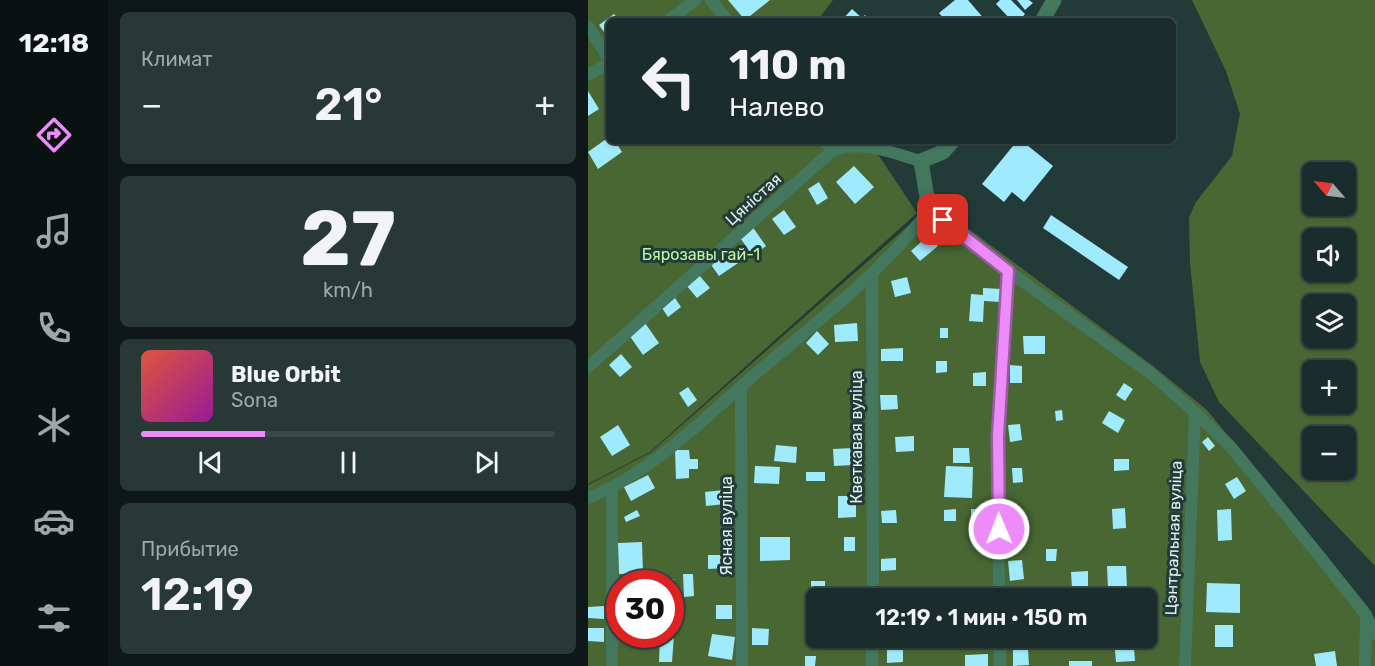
<!DOCTYPE html>
<html lang="ru">
<meta charset="utf-8">
<style>
:root{--surface:#1a2c2b;--page:#273837;--text:#f1f3f6;--muted:#9fa7a9;--line:#384847;--accent:#ed8cf9}
body{margin:0;font-family:Rubik,sans-serif;background:var(--page);color:var(--text);height:100vh;display:flex;flex-direction:column;font-size:22px;white-space:nowrap}
*{box-sizing:border-box;margin:0}
p{font-size:20px;color:var(--muted)}
.icon{flex:none;width:33px;height:33px;fill:none;stroke:currentColor;stroke-width:2;stroke-linecap:round;stroke-linejoin:round}
.map{position:relative;flex:1;overflow:hidden}
.drawer{display:flex;flex-direction:column;gap:12px;padding:12px;background:#0e1818;width:480px}
.drawer>*{flex:none}
.hud{position:absolute;left:18px;top:18px;width:570px;height:126px;border-radius:9px;box-shadow:0 2px 4px #0004,0 0 0 2px var(--line);background:#1a2c2b;color:var(--text);overflow:hidden}
.needle{width:39px;rotate:298deg}
.tools{position:absolute;left:714px;top:162px;display:grid;gap:12px}
.tools a{display:grid;place-items:center;width:54px;height:54px;border-radius:9px;background:var(--surface);box-shadow:0 2px 4px #0004,0 0 0 2px var(--line);font-size:30px}
.speed{position:absolute;left:18px;top:570px;display:flex;gap:12px;font-size:30px;font-weight:700;text-align:center}
.speed>*{display:grid;place-content:center;width:78px;height:78px;border-radius:50%;background:var(--surface);box-shadow:0 2px 4px #0004,0 0 0 2px var(--line);line-height:1}
.speed .limit{border:9px solid #d22;background:#fff;color:#111}
.pin{position:absolute;display:grid;place-items:center;width:51px;height:51px;color:#fff;margin:-26px;border-radius:12px;box-shadow:0 3px 9px #0006}
.me{position:absolute;width:66px;margin:-33px;rotate:359deg;stroke-linejoin:round;filter:drop-shadow(0 0 4px #0008)}
.turn{display:flex;align-items:center;gap:21px;height:126px;padding:0 24px;font-size:27px}
.turn .icon{width:78px;height:78px;stroke-width:2.5}
.turn b{display:block;font-size:42px;line-height:51px}
.big{font-size:45px;font-weight:600;line-height:1.1}
.drawer .card{flex:1;display:flex;flex-direction:column;justify-content:center;gap:9px;min-width:0;padding:0 21px;border-radius:9px;background:var(--page)}
.drawer .dial{align-items:center;gap:0}
.dial b{font-size:78px;line-height:1}
.song{display:flex;align-items:center;gap:18px}
.cover{width:72px;height:72px;border-radius:9px;background:linear-gradient(135deg,hsl(10 70% 55%),hsl(300 70% 35%))}
.played{height:6px;border-radius:3px;background:linear-gradient(90deg,var(--accent) 30%,var(--line) 30%)}
.keys{display:flex;justify-content:space-around;direction:ltr}
.heat{display:flex;justify-content:space-between;align-items:center;font-size:33px;direction:ltr}
.trip{position:absolute;left:218px;top:588px;width:351px;height:60px;border-radius:9px;background:var(--surface);box-shadow:0 2px 4px #0004,0 0 0 2px var(--line);font-weight:600;line-height:60px;text-align:center}
main{display:flex;flex:1;min-height:0}
.tabs{display:flex;flex-direction:column;width:108px;justify-content:space-around;align-items:center;background:#0a1211;color:var(--muted)}
.tabs .icon{width:42px;height:42px}
.tabs .current{color:var(--accent)}
.tabs b{font-size:27px;color:var(--text)}
.map>svg:first-child{display:block}
.green{fill:#486733;fill-rule:evenodd}
.building{fill:#9feafd}
.lines{fill:none;stroke-linecap:round;stroke-linejoin:round}
.minor{stroke:#43785e;stroke-width:12}
.tertiary{stroke:#43785e;stroke-width:15}
.route-casing{stroke:#9a5ba2;stroke-width:15}
.route{stroke:#ed8cf9;stroke-width:10}
.labels{text-anchor:middle;stroke-width:6;stroke-linejoin:round;paint-order:stroke}
.street-label{font-size:16px;fill:#e2f1ef;stroke:#223b39}
.park-label{font-size:16px;fill:#c1f7a0;stroke:#223b39}
</style>
<main>
<nav class="tabs">
<b>12:18</b>
<svg class="icon current" aria-label="directions" viewBox="0 0 24 24"><path d="M12 3l9 9-9 9-9-9zM9 14v-3h6M13 9l2 2-2 2"/></svg>
<svg class="icon" aria-label="music" viewBox="0 0 24 24"><path d="M9 18V5l10-2v13"/><circle cx="6" cy="18" r="3"/><circle cx="16" cy="16" r="3"/></svg>
<svg class="icon" aria-label="phone" viewBox="0 0 24 24"><path d="M5 4h4l2 5-3 2q2 4 5 5l2-3 5 2v4C11 20 4 13 5 4z"/></svg>
<svg class="icon" aria-label="climate" viewBox="0 0 24 24"><path d="M12 3v18M4 7l16 10M4 17L20 7"/></svg>
<svg class="icon" aria-label="car" viewBox="0 0 24 24"><path d="M5 17H2v-5l4-1 3-4h7l3 4 3 1v5h-3M9 17h6M6 11h13"/><circle cx="7" cy="17" r="2"/><circle cx="17" cy="17" r="2"/></svg>
<svg class="icon" aria-label="filters" viewBox="0 0 24 24"><path d="M4 7h16M4 17h16"/><circle cx="9" cy="7" r="2"/><circle cx="15" cy="17" r="2"/></svg>
</nav>
<section class="drawer">
<div class="card"><p>Климат</p>
<div class="heat"><a>−</a><b class="big">21°</b><a>+</a></div>
</div>
<div class="card dial"><b>27</b><p>km/h</p></div>
<div class="card">
<div class="song"><i class="cover"></i><div><b>Blue Orbit</b><p>Sona</p></div></div>
<div class="played"></div>
<div class="keys"><svg class="icon" aria-label="previous" viewBox="0 0 24 24"><path d="M18 5L8 12l10 7zM5 5v14"/></svg><svg class="icon" aria-label="pause" viewBox="0 0 24 24"><path d="M8 5v14M16 5v14"/></svg><svg class="icon" aria-label="next" viewBox="0 0 24 24"><path d="M6 5l10 7-10 7zM19 5v14"/></svg></div>
</div>
<div class="card"><p>Прибытие</p><b class="big">12:19</b></div>
</section>
<div class="map">
<svg width="787" height="666" viewBox="0 0 787 666">
<rect width="100%" height="100%" fill="#223b39"/>
<path class="green" d="M0,0H245L229,21H21V141H281L329,213L62,452L0,484Z
M604,0H787V566L631,402L612,362L602,263L601,218L608,202L644,156L652,114L638,71ZM758,172V206H724V172ZM758,238V272H724V238ZM758,304V338H724V304ZM758,370V404H724V370ZM758,436V470H724V436Z
M346,203L565,366L619,410L780,607L787,622V666H0V485L62,453ZM32,584H82V634H32ZM228,598H558V638H228Z"/>
<path class="building" d="M140,0H182L157,20Z
M367,0H380L398,21H358L351,13Z
M412,0H423L437,14L431,21H424L408,4Z
M429,0H441L445,3L437,10Z
M264,9L274,18L277,15L283,21H253Z
M26,14L32,21H21V39L11,25Z
M0,91L11,109L0,116Z
M21,137V141H27L34,152L10,169L0,152Z
M429,141H434L465,166L436,202L424,192L416,202L394,184Z
M266,166L286,187L267,204L248,182Z
M231,182L240,198L229,205L220,189Z
M196,210L208,227L196,235L184,219Z
M463,215L540,267L531,280L455,228Z
M164,226L178,246L165,256L150,235Z
M341,235L350,246L332,261L323,251Z
M143,247L153,261L131,276L121,262Z
M111,275L122,288L109,298L98,285Z
M319,277L323,293L307,297L303,281Z
M395,288L413,289L412,302L396,301L395,322L381,321L383,294L395,295Z
M87,298L93,307L80,317L74,308Z
M57,323L71,343L55,355L41,335Z
M269,323L270,341L247,342L246,325Z
M352,328H360V338H352Z
M229,331L241,344L230,355L218,343Z
M435,336H457V354H436Z
M315,348V361H293V349Z
M33,354L44,367L32,377L21,365Z
M348,361H359V372L348,373Z
M422,365L434,366V383H422Z
M398,372V386H385V373Z
M536,383L545,389L537,401L528,395Z
M100,387L109,400L100,407L91,393Z
M292,395H309L310,409L293,410Z
M474,410L475,420L468,421L467,411Z
M521,411L537,420L530,433L514,423Z
M432,424L434,440L422,442L420,425Z
M30,425L42,445L24,456L12,437Z
M326,436V451L308,452L307,437Z
M620,437L627,446L621,451L614,442Z
M188,445L209,447L208,463L186,461Z
M265,448L266,465L246,466L245,449Z
M365,448H381L382,463H365Z
M87,450H101L102,459H110V469H101V478L88,479Z
M526,459H541V470L526,471Z
M167,466L192,467L191,484L166,483Z
M358,466L385,467L384,498L356,497Z
M424,468H434L435,482L425,483Z
M218,472H237V481H218Z
M60,475L67,488L43,501L36,487Z
M649,477L658,491L646,499L637,484Z
M136,490L137,504L118,506L117,492Z
M250,496H268V517L250,518Z
M537,508L538,528L525,529L524,509Z
M368,509V521H356V510Z
M383,509H399V525H383Z
M643,509L644,540L630,541L629,510Z
M49,510L52,516L38,522L36,517Z
M308,510L309,523H294L293,511Z
M421,524H434L435,545H421Z
M172,537H202V560L172,561Z
M256,537H267V551H256Z
M54,542L55,573L31,574L30,543Z
M458,549H469L468,561H458Z
M120,555H139V568L120,569Z
M308,558V570L293,571V559Z
M434,560L436,579L422,581L420,561Z
M519,566H538L539,588L520,589Z
M500,571V588H484L483,572Z
M95,574H105L106,596L96,597Z
M86,579L87,595H82V584H68V580Z
M223,581H237V594H223Z
M619,583L652,584V613L618,612Z
M128,605H144V619H128Z
M16,606V619L0,618V607Z
M627,625H645V647H627Z
M0,628H16V642L0,641Z
M164,628L181,629L180,645H164Z
M124,634L147,637L144,660L120,656Z
M72,635H86L84,662H71Z
M250,638H267V643H250Z
M546,648L547,661L528,662L527,650Z
M299,649H315V662L299,663Z
M425,649H440L441,665L425,666Z
M747,651L749,666H728L726,654Z
M400,654V666H377V655Z
M217,656H228L227,666H217Z
M481,661H504V666H481Z"/>
<g class="lines">
<path class="minor" d="M123,0L140,21
M79,21L108,0
M0,26L21,59
M0,75L21,63
M236,141L244,151
M284,275L285,598
M0,367L244,151C273,139 304,153 333,161
M153,386L154,666
M24,488V666
M0,498C68,470 117,417 172,370C231,320 294,272 341,210L420,271L561,372L607,412L643,447L733,558L778,615L787,634
M411,598L410,436L420,271
M412,638V666
M284,666V638
M597,666L607,412
M777,666L778,619"/>
<path class="tertiary" d="M454,21L466,0
M341,210L333,161L355,152L365,141"/>
</g>
<g class="lines">
<defs>
<path id="route" d="M355,220L420,271L410,436L411,529"/>
</defs>
<use href="#route" class="route-casing"/>
<use href="#route" class="route"/>
</g>
<g class="labels">
<g class="street-label">
<text transform="translate(165 199) rotate(-42)" y="6">Цяністая</text>
<text transform="translate(268 437) rotate(-90)" y="6">Кветкавая вуліца</text>
<text transform="translate(138 526) rotate(-90)" y="6">Ясная вуліца</text>
<text transform="translate(585 538) rotate(-88)" y="6">Цэнтральная вуліца</text>
</g>
<g class="park-label">
<text x="113" y="260">Бярозавы гай-1</text>
</g>
</g>
</svg>
<div class="tools">
<a><svg class="needle" viewBox="-14 -14 28 28"><path d="M0-13l5 13h-10z" fill="#e53935"/><path d="M0 13l5-13h-10z" fill="#9fa7a9"/></svg></a>
<a><svg class="icon" aria-label="sound" viewBox="0 0 24 24"><path d="M4 9h4l5-4v14l-5-4H4zM17 9q2 3 0 6"/></svg></a>
<a><svg class="icon" aria-label="layers" viewBox="0 0 24 24"><path d="M12 4l9 5-9 5-9-5zM3 14l9 5 9-5"/></svg></a>
<a>+</a>
<a>−</a>
</div>
<div class="speed"><div class="limit">30</div></div>
<div class="pin" style="left:355px;top:220px;background:#d93025"><svg class="icon" aria-label="arrive" viewBox="0 0 24 24"><path d="M6 21V4h12l-3 4 3 4H6"/></svg></div>
<svg class="me" style="left:411px;top:529px" viewBox="-20 -20 40 40"><circle r="17" fill="#ed8cf9" stroke="#fff" stroke-width="3"/><path d="M0-11L8 9 0 5-8 9z" fill="#fff"/></svg>
<div class="trip">12:19 · 1 мин · 150 m</div>
<div class="hud">
<div class="turn"><svg class="icon" aria-label="left" viewBox="0 0 24 24"><path d="M17 20v-9H6M10 6l-5 5 5 5"/></svg><div><b>110 m</b>Налево</div></div>
</div>
</div>
</main>
